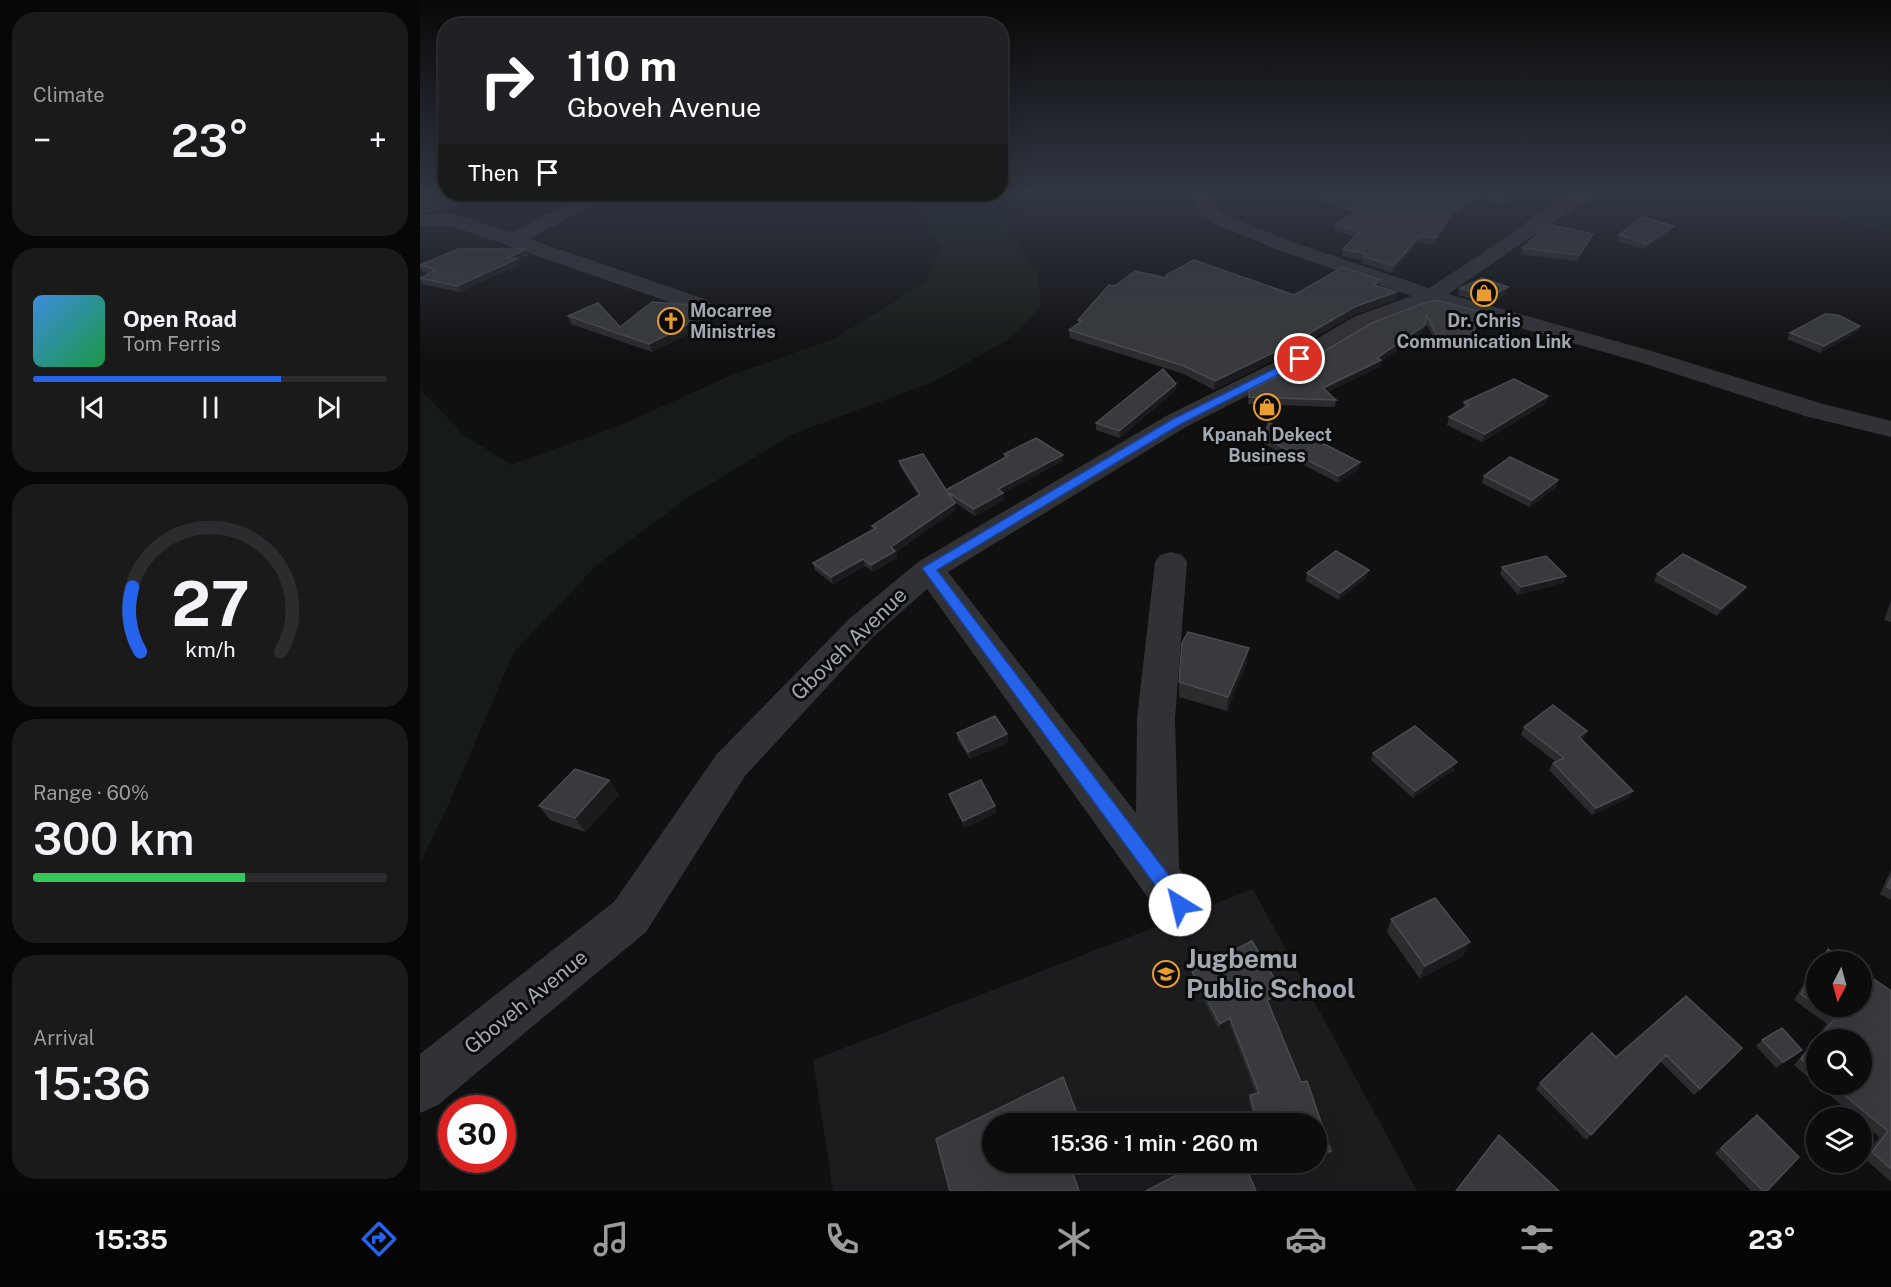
<!DOCTYPE html>
<meta charset="utf-8">
<style>
:root{--surface:#0c0c0d;--page:#1a1a1b;--text:#f1f3f6;--muted:#9a9b9d;--line:#2c2c2e;--accent:#2563eb}
body{margin:0;font-family:"Public Sans",sans-serif;background:var(--page);color:var(--text);height:100vh;display:flex;flex-direction:column;font-size:22px;white-space:nowrap}
*{box-sizing:border-box;margin:0}
p{font-size:20px;color:var(--muted)}
.icon{flex:none;width:33px;height:33px;fill:none;stroke:currentColor;stroke-width:2;stroke-linecap:round;stroke-linejoin:round}
.map{position:relative;flex:1;overflow:hidden}
.panel{display:flex;flex-direction:column;gap:12px;padding:12px;background:#070707;width:420px}
.panel>*{flex:none}
.banner{position:absolute;left:18px;top:18px;width:570px;height:183px;border-radius:24px;box-shadow:0 6px 24px #0002,0 0 0 2px var(--line);background:#202124;color:#fff;overflow:hidden}
.needle{width:39px;rotate:186deg}
.buttons{position:absolute;left:1386px;top:951px;display:grid;gap:12px}
.buttons a{display:grid;place-items:center;width:66px;height:66px;border-radius:50%;background:var(--surface);box-shadow:0 6px 24px #0002,0 0 0 2px var(--line);font-size:30px}
.speed{position:absolute;left:18px;top:1095px;display:flex;gap:12px;font-size:30px;font-weight:700;text-align:center}
.speed>*{display:grid;place-content:center;width:78px;height:78px;border-radius:50%;background:var(--surface);box-shadow:0 6px 24px #0002,0 0 0 2px var(--line);line-height:1}
.speed .limit{border:9px solid #d22;background:#fff;color:#111}
.pin{position:absolute;display:grid;place-items:center;width:51px;height:51px;color:#fff;margin:-26px;border:3px solid #fff;border-radius:50%;box-shadow:0 2px 6px #0007}
.me{position:absolute;width:66px;margin:-33px;rotate:324deg;stroke-linejoin:round;filter:drop-shadow(0 0 4px #0008)}
.turn{display:flex;align-items:center;gap:21px;height:126px;padding:0 30px;font-size:27px}
.turn .icon{width:78px;height:78px;stroke-width:2.5}
.turn b{display:block;font-size:42px;line-height:51px}
.then{display:flex;align-items:center;height:57px;padding:0 30px;background:#0003;gap:12px;font-size:22px}
.big{font-size:45px;font-weight:600;line-height:1.1}
.panel .widget{flex:1;display:flex;flex-direction:column;justify-content:center;gap:9px;min-width:0;padding:0 21px;border-radius:24px;background:var(--page)}
.panel .dial{align-items:center;gap:0}
.dial svg{height:156px;overflow:visible;fill:none;stroke:var(--line);stroke-width:7;stroke-linecap:round;text-anchor:middle}
.dial text{fill:var(--text);stroke:none}
.song{display:flex;align-items:center;gap:18px}
.cover{width:72px;height:72px;border-radius:9px;background:linear-gradient(135deg,hsl(210 70% 55%),hsl(140 70% 35%))}
.played{height:6px;border-radius:3px;background:linear-gradient(90deg,var(--accent) 70%,var(--line) 70%)}
.keys{display:flex;justify-content:space-around;direction:ltr}
.heat{display:flex;justify-content:space-between;align-items:center;font-size:33px;direction:ltr}
.charge{height:9px;border-radius:4px;background:linear-gradient(90deg,#34c759 60%,var(--line) 0)}
.trip{position:absolute;left:562px;top:1113px;width:345px;height:60px;border-radius:30px;background:var(--surface);box-shadow:0 6px 24px #0002,0 0 0 2px var(--line);font-weight:600;line-height:60px;text-align:center}
.tabs{display:flex;height:96px;justify-content:space-around;align-items:center;background:#050505;color:var(--muted)}
.tabs .icon{width:42px;height:42px}
.tabs .selected{color:var(--accent)}
.tabs b{font-size:27px;color:var(--text)}
main{display:flex;flex:1;min-height:0}
.map>svg:first-child{display:block}
.built{fill:#1c1c1e;fill-rule:evenodd}
.green{fill:#161b17}
.lines{fill:none;stroke-linecap:round;stroke-linejoin:round}
.minor{fill:#313236;fill-rule:evenodd}
.wall{fill:#2c2c2f}
.shaded-wall{fill:#1b1b1d}
.building{fill:#383a3d;stroke:#494b4f;stroke-width:1.5}
.route{fill:#2563eb;stroke:#184099;stroke-width:1.5}
.labels{text-anchor:middle;stroke-width:6;stroke-linejoin:round;paint-order:stroke}
.far-poi-label{font-size:18px;font-weight:bold;fill:#a1a8b1;stroke:#0b0b0c}
.street-label{font-size:21px;fill:#a1a8b1;stroke:#0b0b0c}
.near-poi-label{font-size:26px;font-weight:bold;fill:#a1a8b1;stroke:#0b0b0c;text-anchor:start}
</style>
<main>
<section class="panel">
<div class="widget"><p>Climate</p>
<div class="heat"><a>−</a><b class="big">23°</b><a>+</a></div>
</div>
<div class="widget">
<div class="song"><i class="cover"></i><div><b>Open Road</b><p>Tom Ferris</p></div></div>
<div class="played"></div>
<div class="keys"><svg class="icon" aria-label="previous" viewBox="0 0 24 24"><path d="M18 5L8 12l10 7zM5 5v14"/></svg><svg class="icon" aria-label="pause" viewBox="0 0 24 24"><path d="M8 5v14M16 5v14"/></svg><svg class="icon" aria-label="next" viewBox="0 0 24 24"><path d="M6 5l10 7-10 7zM19 5v14"/></svg></div>
</div>
<div class="widget dial"><svg viewBox="0 0 100 80">
<path d="M14 69A42 42 0 1 1 86 69"/>
<path d="M14 69A42 42 0 0 1 10 36" stroke="#2563eb"/>
<text x="50" y="56" font-size="32" font-weight="700">27</text>
<text x="50" y="72" font-size="11">km/h</text>
</svg></div>
<div class="widget"><p>Range · 60%</p><b class="big">300 km</b><div class="charge"></div></div>
<div class="widget"><p>Arrival</p><b class="big">15:36</b></div>
</section>
<div class="map">
<svg width="1471" height="1191" viewBox="0 0 1471 1191">
<rect width="100%" height="100%" fill="#101011"/>
<path class="built" d="M833,889L997,1191H413L393,1060ZM573,1124H897V1162H573Z"/>
<path class="green" d="M1315,192H1471V233L1335,196Z
M484,194H559L581,211L610,266L619,273L620,308L586,341L511,383L373,434L267,498L176,566L94,652L28,806L0,863V389L44,435L91,465L201,425L316,373L412,340L506,282L521,246Z"/>
<g class="lines">
<path class="minor" d="M770,192H788L797,209L813,218L875,243L1009,288L1093,233L1120,211L1158,192H1180L1177,196C1125,224 1078,261 1028,294L1235,352L1403,404L1471,421V437L1385,416L1219,362L1012,303L950,327L889,364L766,427L528,572L716,813L717,718L735,562L740,555L751,552L762,555L767,562L755,718L759,868L776,890L782,905L776,920L760,926L744,920L507,589L453,637L325,776L226,932L18,1105L0,1113V1054L194,902L297,754L429,619L498,562L748,415L871,354L934,317L991,296L861,251L799,226L783,216Z
M31,194H53L33,206L1,214H34L92,233L157,199L171,194H195L192,198L169,207L109,239L288,300L291,305L288,310H272L32,226H0V203Z"/>
</g>
<path class="wall" d="M876,192H1109L1084,205L1062,198L1030,219L1014,244L998,243L972,273L942,263L943,260L922,256L923,249L935,237L914,231L915,225L934,213Z
M1254,226L1251,231L1225,249L1197,241L1199,235Z
M1171,240L1157,261L1101,254L1103,248Z
M106,249L109,255L97,261L99,265L40,292L2,284L0,280V278L9,273L2,272L0,268V265Z
M746,275L874,295L961,280L960,286L976,292L975,300L933,315L870,352L794,390L764,374L650,338L649,330L658,324V320L695,286L746,278Z
M1040,288L1086,294L1068,303L1038,295Z
M1004,303L1061,312L1047,350L1016,342L1005,322L1003,331L961,362L960,367L907,392L916,400L915,407L828,404L829,391Z
M287,306L290,314L268,334L232,352L151,324L148,316L200,327Z
M1440,326L1437,332L1400,353L1367,339L1370,333Z
M756,384V390L700,438L676,430V423Z
M1128,396L1125,404L1062,442L1027,425L1029,417L1043,409L1044,402Z
M842,437L939,469L918,483L842,443Z
M584,454L643,461L583,493L584,500L555,516L534,502L536,510L476,552L477,558L453,572L445,566L413,584L395,570L393,563L453,529L452,526L498,495L481,468L479,461L526,490L585,458Z
M1064,476L1138,480L1136,487L1110,507L1062,483Z
M1082,567L1146,576L1143,583L1098,595L1080,574Z
M887,573L947,577L919,600L886,581Z
M1237,574L1322,594L1297,616L1234,581Z
M1471,601V622L1464,620Z
M827,663L807,711L759,697V682Z
M1104,727L1167,731L1164,738L1161,739L1209,798L1172,815L1129,770L1133,763L1136,762L1101,735Z
M537,733L588,742L550,759L538,740Z
M953,753L1034,770L993,798L951,760Z
M189,780L199,795L165,832L130,820L119,806Z
M529,794L575,806L576,813L545,828L531,801Z
M1471,870V900L1460,894Z
M971,919L1043,956L1000,979L967,932Z
M1408,949L1427,962H1397L1401,956Z
M1396,963V1006H1442L1471,991V1182L1444,1158L1459,1137L1442,1122V1118H1436L1397,1084H1442V1040H1396V1084L1374,1065L1407,1024L1374,1000Z
M772,971L863,993L861,999L849,1005L881,1082L911,1151L909,1157L897,1124H835L829,1101L830,1095L836,1094L810,1025L799,1030L772,977Z
M1342,1040L1382,1050L1375,1056L1356,1068L1336,1046Z
M1322,1048L1274,1095L1240,1061L1166,1140L1116,1089L1120,1083L1196,1057Z
M1337,1115L1347,1191H1331L1295,1153Z"/>
<path class="shaded-wall" d="M670,192H680L658,204V198Z
M1063,192L1062,198L1030,219L1014,244L1016,238L1031,213Z
M1098,192H1109L1084,205L1085,198Z
M1254,226L1251,231L1225,249L1227,244Z
M1173,234L1171,240L1157,261L1159,255Z
M1000,236L998,243L972,273L973,266Z
M106,249L109,255L97,261L99,265L40,292L37,286Z
M961,280L959,287L954,285Z
M1088,287L1086,294L1068,303L1070,297Z
M976,292L975,300L933,315L870,352L794,390L795,381L934,307Z
M287,306L290,314L268,334L232,352L229,344Z
M1005,325L1003,331L961,362L960,367L902,394L903,388L957,358Z
M1440,326L1437,332L1400,353L1404,346Z
M756,384V390L700,438L699,431Z
M1128,396L1125,404L1062,442L1065,434Z
M643,455V461L583,493L584,500L555,516L554,509L578,489Z
M940,462L939,469L918,483L919,476Z
M1138,480L1136,487L1110,507L1112,500Z
M535,503L536,510L476,552L477,558L453,572L451,565L471,547Z
M443,559L445,566L413,584L411,577Z
M949,570L947,577L919,600L920,593Z
M1146,576L1143,583L1098,595L1101,587Z
M1326,587L1322,594L1297,616L1301,609Z
M829,648L827,663L807,711L808,697Z
M1167,731L1164,738L1155,744L1159,737Z
M587,734L588,742L550,759L548,752Z
M1037,762L1034,770L993,798L995,791Z
M189,780L199,795L165,832L155,818Z
M1213,791L1209,798L1172,815L1176,808Z
M575,806L576,813L545,828L543,821Z
M1050,942L1043,956L1000,979L1005,966Z
M863,993L861,999L846,1007L847,1000Z
M810,1018V1025L799,1030L800,1024Z
M1382,1050L1375,1056L1356,1068L1363,1062Z
M911,1151L909,1157L897,1160V1156Z
M872,1162H889L828,1180L829,1175Z"/>
<path class="building" d="M661,192H670L658,198Z
M894,192H1098L1085,198L1063,192L1031,213L1016,238L1000,236L973,266L943,256L947,254L923,249L940,231L915,225L941,209Z
M1222,217L1254,226L1227,244L1199,235Z
M1128,224L1173,234L1159,255L1103,248Z
M38,249H106L88,258L97,259L37,286L0,278L16,270L0,265Z
M774,260L874,295L923,267L961,280L954,285L976,292L934,307L871,344L795,381L764,366L649,330L662,321L658,320L689,285L695,286L715,271L747,278L746,275Z
M1062,278L1088,287L1070,297L1040,288Z
M1016,300L1061,312L1049,344L1017,336L1006,315L1005,325L957,358L961,360L903,388L916,400L829,397V391L891,359L952,323L1004,303Z
M232,302L287,306L265,326L229,344L148,316L178,303L200,327Z
M1405,314L1418,315L1440,326L1404,346L1370,333Z
M743,369L756,384L699,431L676,423Z
M1094,379L1128,396L1065,434L1029,417L1049,405L1044,402Z
M849,423L906,445L940,462L919,476L842,437Z
M616,438L643,455L578,489L583,493L554,509L527,492L535,503L471,547L475,551L451,565L443,559L411,577L393,563L456,528L452,526L500,494L479,461L503,454L526,490L588,456L584,454Z
M1090,457L1138,480L1112,500L1064,476Z
M916,551L949,570L920,593L887,573Z
M1263,554L1326,587L1301,609L1237,574Z
M1126,556L1146,576L1101,587L1082,567Z
M768,632L829,648L808,697L759,682L762,643Z
M1133,705L1167,731L1159,737L1213,791L1176,808L1133,763L1144,758L1104,727Z
M575,716L587,734L548,752L537,733Z
M995,726L1037,762L995,791L953,753Z
M155,769L189,780L155,818L119,806Z
M561,780L575,806L543,821L529,794Z
M1471,878V889L1467,887Z
M1015,898L1050,942L1005,966L971,919Z
M832,941L863,993L847,1000L881,1082L887,1081L911,1151L897,1156V1124H838L830,1095L839,1093L810,1018L800,1024L772,971Z
M1408,949L1427,962H1400Z
M1396,968V1005L1381,994Z
M1442,971L1471,991V1169L1452,1152L1468,1131L1411,1084H1442V1040H1397L1415,1018L1399,1006H1442Z
M1266,996L1322,1048L1280,1089L1246,1055L1171,1135L1120,1083L1172,1033L1196,1057Z
M1362,1028L1382,1050L1363,1062L1342,1040Z
M1396,1040V1072L1381,1059Z
M643,1077L661,1124H573V1162H649L659,1191H530L516,1139Z
M1337,1115L1379,1157L1347,1191H1343L1301,1148Z
M1079,1135L1139,1191H1036Z
M782,1162H872L829,1175L836,1191H726Z"/>
<linearGradient id="sky" x2="0" y2="1"><stop stop-color="#090909"/><stop offset="0.54" stop-color="#313743"/><stop offset="1" stop-color="#313743" stop-opacity="0"/></linearGradient>
<rect width="1471" height="358" fill="url(#sky)"/>
<path class="route" d="M880,356L883,357V362L761,424L517,570L767,899L770,905L767,911L760,914L754,911L502,568L753,419Z"/>
<defs>
<symbol id="shop-ring" viewBox="-11 -11 22 22"><circle r="9.5" fill="#0b0b0c" stroke="#e99c30" stroke-width="1.5"/><path d="M-5-2.5h2.3a2.7 3.5 0 0 1 5.4 0H5L5.5 6h-11ZM-1.5-2.5h3a1.5 2.3 0 0 0-3 0Z" fill="#e99c30"/></symbol>
<symbol id="church-ring" viewBox="-11 -11 22 22"><circle r="9.5" fill="#0b0b0c" stroke="#e99c30" stroke-width="1.5"/><path d="M-1.2-6h2.4v3.5h3.3v2.4h-3.3V6h-2.4V-.1h-3.3v-2.4h3.3Z" fill="#e99c30"/></symbol>
<symbol id="school-ring" viewBox="-11 -11 22 22"><circle r="9.5" fill="#0b0b0c" stroke="#e99c30" stroke-width="1.5"/><path d="M0-5L7-2L0 1L-7-2ZM-4 1L0 2.5L4 1V4Q0 6-4 4Z" fill="#e99c30"/></symbol>
</defs>
<g fill-rule="evenodd">
<use href="#shop-ring" x="1049" y="278" width="30" height="30"/>
<use href="#church-ring" x="236" y="306" width="30" height="30"/>
<use href="#shop-ring" x="832" y="392" width="30" height="30"/>
<use href="#school-ring" x="731" y="959" width="30" height="30"/>
</g>
<g class="labels">
<g class="far-poi-label">
<text x="270" y="317" text-anchor="start">Mocarree<tspan x="270" dy="21">Ministries</tspan></text>
<text x="1064" y="327">Dr. Chris<tspan x="1064" dy="21">Communication Link</tspan></text>
<text x="847" y="441">Kpanah Dekect<tspan x="847" dy="21">Business</tspan></text>
</g>
<g class="street-label">
<text transform="translate(429 644) rotate(-44)" y="7">Gboveh Avenue</text>
<text transform="translate(106 1002) rotate(-39)" y="7">Gboveh Avenue</text>
</g>
<g class="near-poi-label">
<text x="766" y="968">Jugbemu<tspan x="766" dy="30">Public School</tspan></text>
</g>
</g>
</svg>
<div class="buttons">
<a><svg class="needle" viewBox="-14 -14 28 28"><path d="M0-13l5 13h-10z" fill="#e53935"/><path d="M0 13l5-13h-10z" fill="#9a9b9d"/></svg></a>
<a><svg class="icon" aria-label="search" viewBox="0 0 24 24"><circle cx="10" cy="10" r="6"/><path d="M15 15l6 6"/></svg></a>
<a><svg class="icon" aria-label="layers" viewBox="0 0 24 24"><path d="M12 4l9 5-9 5-9-5zM3 14l9 5 9-5"/></svg></a>
</div>
<div class="speed"><div class="limit">30</div></div>
<div class="pin" style="left:880px;top:359px;background:#d93025"><svg class="icon" aria-label="arrive" viewBox="0 0 24 24"><path d="M6 21V4h12l-3 4 3 4H6"/></svg></div>
<svg class="me" style="left:760px;top:905px" viewBox="-20 -20 40 40"><circle r="19" fill="#fff"/><path d="M0-13L10 11 0 6-10 11z" fill="#2563eb"/></svg>
<div class="trip">15:36 · 1 min · 260 m</div>
<div class="banner">
<div class="turn"><svg class="icon" aria-label="right" viewBox="0 0 24 24"><path d="M7 20v-9h11M14 6l5 5-5 5"/></svg><div><b>110 m</b>Gboveh Avenue</div></div>
<div class="then">Then<svg class="icon" aria-label="arrive" viewBox="0 0 24 24"><path d="M6 21V4h12l-3 4 3 4H6"/></svg></div>
</div>
</div>
</main>
<nav class="tabs">
<b>15:35</b>
<svg class="icon selected" aria-label="directions" viewBox="0 0 24 24"><path d="M12 3l9 9-9 9-9-9zM9 14v-3h6M13 9l2 2-2 2"/></svg>
<svg class="icon" aria-label="music" viewBox="0 0 24 24"><path d="M9 18V5l10-2v13"/><circle cx="6" cy="18" r="3"/><circle cx="16" cy="16" r="3"/></svg>
<svg class="icon" aria-label="phone" viewBox="0 0 24 24"><path d="M5 4h4l2 5-3 2q2 4 5 5l2-3 5 2v4C11 20 4 13 5 4z"/></svg>
<svg class="icon" aria-label="climate" viewBox="0 0 24 24"><path d="M12 3v18M4 7l16 10M4 17L20 7"/></svg>
<svg class="icon" aria-label="car" viewBox="0 0 24 24"><path d="M5 17H2v-5l4-1 3-4h7l3 4 3 1v5h-3M9 17h6M6 11h13"/><circle cx="7" cy="17" r="2"/><circle cx="17" cy="17" r="2"/></svg>
<svg class="icon" aria-label="filters" viewBox="0 0 24 24"><path d="M4 7h16M4 17h16"/><circle cx="9" cy="7" r="2"/><circle cx="15" cy="17" r="2"/></svg>
<b>23°</b>
</nav>
